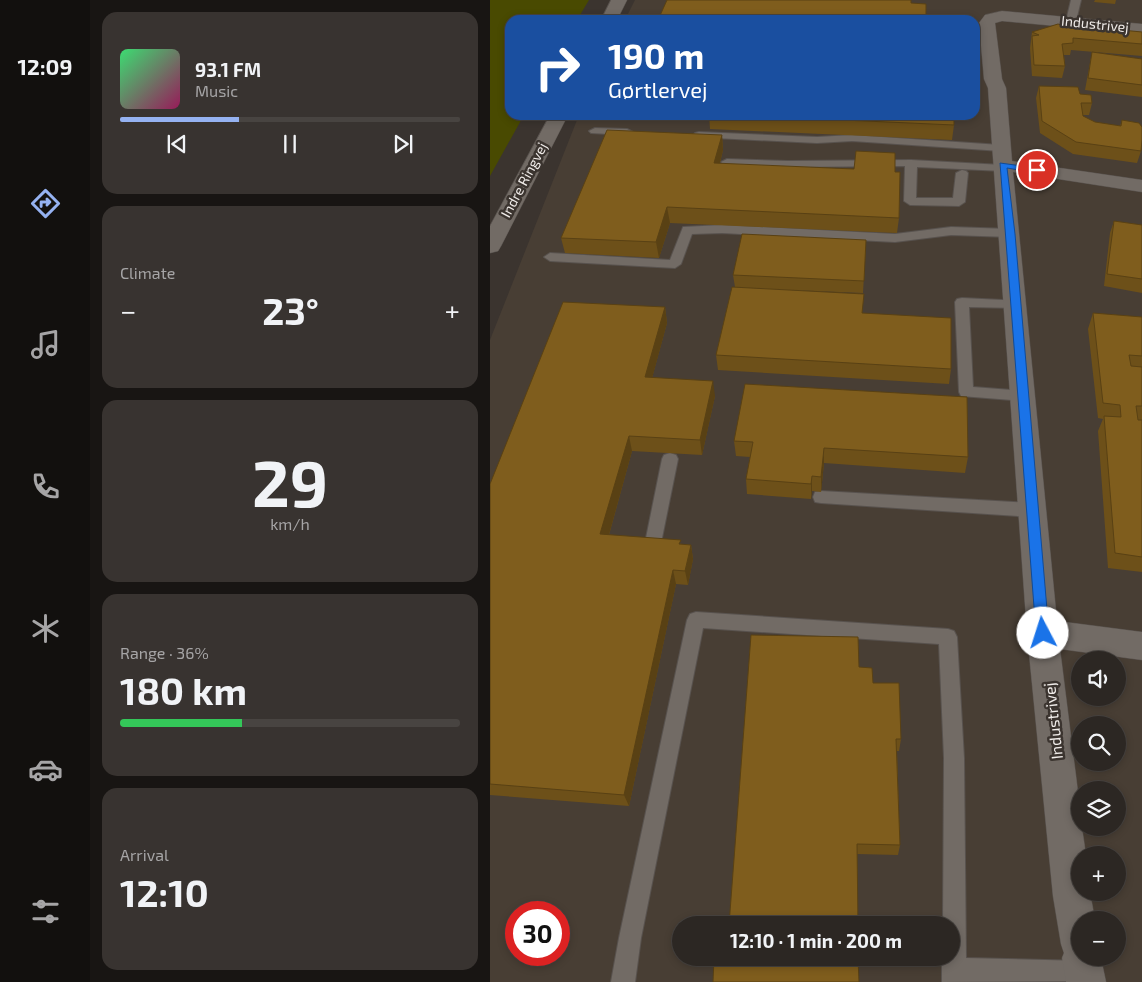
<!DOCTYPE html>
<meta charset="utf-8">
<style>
:root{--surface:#2c2723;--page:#383330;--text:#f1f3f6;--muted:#a6a5a6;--line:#484441;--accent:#95b2f1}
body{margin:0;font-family:"Exo 2",sans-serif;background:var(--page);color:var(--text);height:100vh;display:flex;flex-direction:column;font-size:19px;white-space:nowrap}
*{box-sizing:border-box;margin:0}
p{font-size:16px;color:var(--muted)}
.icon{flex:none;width:28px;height:28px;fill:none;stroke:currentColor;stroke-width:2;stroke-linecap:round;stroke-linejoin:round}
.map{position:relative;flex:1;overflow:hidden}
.side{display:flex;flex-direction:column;gap:12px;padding:12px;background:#181513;width:400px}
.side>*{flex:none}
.hud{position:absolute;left:15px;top:15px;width:475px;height:105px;border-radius:15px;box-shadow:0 2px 8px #0003,0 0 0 1px var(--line);background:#1a4fa0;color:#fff;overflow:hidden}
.controls{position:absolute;left:581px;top:651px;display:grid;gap:10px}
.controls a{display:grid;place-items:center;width:55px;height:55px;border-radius:50%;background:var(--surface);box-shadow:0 2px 8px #0003,0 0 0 1px var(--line);font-size:25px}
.speed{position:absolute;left:15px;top:901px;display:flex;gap:10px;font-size:25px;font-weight:700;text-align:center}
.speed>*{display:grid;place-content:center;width:65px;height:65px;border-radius:50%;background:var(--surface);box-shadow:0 2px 8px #0003,0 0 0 1px var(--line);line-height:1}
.speed .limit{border:8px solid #d22;background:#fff;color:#111}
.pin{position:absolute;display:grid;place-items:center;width:42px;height:42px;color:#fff;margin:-21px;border:2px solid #fff;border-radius:50%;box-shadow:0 1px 5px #0007}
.me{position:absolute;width:55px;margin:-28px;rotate:355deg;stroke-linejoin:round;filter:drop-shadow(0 0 4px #0008)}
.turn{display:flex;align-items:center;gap:18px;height:105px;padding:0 20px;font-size:22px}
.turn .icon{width:65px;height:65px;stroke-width:2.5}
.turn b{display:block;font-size:35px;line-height:42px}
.big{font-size:38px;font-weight:700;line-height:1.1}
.side .card{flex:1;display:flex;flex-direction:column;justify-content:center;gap:8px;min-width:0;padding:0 18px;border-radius:15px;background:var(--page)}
.side .dial{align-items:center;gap:0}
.dial b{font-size:65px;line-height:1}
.song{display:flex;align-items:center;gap:15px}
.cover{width:60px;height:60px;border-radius:8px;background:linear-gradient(135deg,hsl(140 70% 55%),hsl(330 70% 35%))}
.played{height:5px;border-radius:2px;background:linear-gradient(90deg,var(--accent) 35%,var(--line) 35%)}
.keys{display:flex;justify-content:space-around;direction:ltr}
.heat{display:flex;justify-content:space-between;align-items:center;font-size:28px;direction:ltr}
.charge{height:8px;border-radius:4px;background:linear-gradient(90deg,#34c759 36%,var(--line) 0)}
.trip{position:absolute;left:182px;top:916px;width:288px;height:50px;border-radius:25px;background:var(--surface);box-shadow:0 2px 8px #0003,0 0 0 1px var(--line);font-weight:700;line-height:50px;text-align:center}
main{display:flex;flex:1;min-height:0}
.tabs{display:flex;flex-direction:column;width:90px;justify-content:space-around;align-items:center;background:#12100e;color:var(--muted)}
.tabs .icon{width:35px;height:35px}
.tabs .selected{color:var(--accent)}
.tabs b{font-size:22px;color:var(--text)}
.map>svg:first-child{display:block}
.built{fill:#483e34;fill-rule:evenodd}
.green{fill:#494a01}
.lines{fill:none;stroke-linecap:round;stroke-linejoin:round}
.lane-casing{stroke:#58524e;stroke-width:2}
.street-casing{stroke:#58524e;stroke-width:1}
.secondary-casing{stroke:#58524e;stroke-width:1}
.lane{fill:#726b65;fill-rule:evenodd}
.street{fill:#726b65;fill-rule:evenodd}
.secondary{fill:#726b65;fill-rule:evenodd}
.wall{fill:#6d5019}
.shaded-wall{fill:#594114}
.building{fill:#7f5d1d;stroke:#594114}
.route{fill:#1a73e8;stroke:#114b97}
.labels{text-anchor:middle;stroke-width:5;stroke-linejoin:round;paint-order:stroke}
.far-street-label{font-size:14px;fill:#f0ece9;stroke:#3b342f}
.street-label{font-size:16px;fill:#f0ece9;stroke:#3b342f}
</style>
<main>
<nav class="tabs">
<b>12:09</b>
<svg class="icon selected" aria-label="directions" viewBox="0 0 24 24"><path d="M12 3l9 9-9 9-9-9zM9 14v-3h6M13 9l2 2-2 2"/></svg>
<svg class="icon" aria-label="music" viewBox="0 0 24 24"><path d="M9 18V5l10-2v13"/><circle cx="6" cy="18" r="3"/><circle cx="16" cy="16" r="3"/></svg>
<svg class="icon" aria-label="phone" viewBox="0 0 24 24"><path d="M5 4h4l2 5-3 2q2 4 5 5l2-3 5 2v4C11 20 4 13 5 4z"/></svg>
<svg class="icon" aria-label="climate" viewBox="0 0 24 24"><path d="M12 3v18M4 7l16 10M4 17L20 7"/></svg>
<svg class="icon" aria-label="car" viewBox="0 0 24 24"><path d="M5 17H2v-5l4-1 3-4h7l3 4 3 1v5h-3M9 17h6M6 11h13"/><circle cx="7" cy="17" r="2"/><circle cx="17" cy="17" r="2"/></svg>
<svg class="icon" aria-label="filters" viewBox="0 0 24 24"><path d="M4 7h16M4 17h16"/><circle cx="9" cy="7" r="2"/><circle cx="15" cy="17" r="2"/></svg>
</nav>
<section class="side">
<div class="card">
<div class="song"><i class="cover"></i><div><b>93.1 FM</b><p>Music</p></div></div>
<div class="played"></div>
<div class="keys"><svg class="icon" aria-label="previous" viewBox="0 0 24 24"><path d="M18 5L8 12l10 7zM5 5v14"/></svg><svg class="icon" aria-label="pause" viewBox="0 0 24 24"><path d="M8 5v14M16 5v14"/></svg><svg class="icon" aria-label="next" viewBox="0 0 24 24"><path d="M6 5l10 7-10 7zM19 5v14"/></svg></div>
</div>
<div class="card"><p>Climate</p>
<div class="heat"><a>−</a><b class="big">23°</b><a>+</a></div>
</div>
<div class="card dial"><b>29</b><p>km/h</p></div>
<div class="card"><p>Range · 36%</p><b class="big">180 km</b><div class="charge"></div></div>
<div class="card"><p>Arrival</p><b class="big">12:10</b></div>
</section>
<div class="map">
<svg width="652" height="982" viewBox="0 0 652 982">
<rect width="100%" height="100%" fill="#3b342f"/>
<path class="built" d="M145,0H652V982H0V340L89,115H485V20H135ZM590,660H628V698H590ZM590,725H628V762H590ZM590,790H628V828H590ZM590,855H628V892H590ZM26,912H69V955H26ZM590,920H628V958H590ZM191,925H461V958H191Z"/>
<path class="green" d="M0,0H99L87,20H20V115H34L0,176Z"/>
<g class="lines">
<defs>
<path id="lane" d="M581,0H591L586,21L581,24L576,21Z
M105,128L137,129L143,132L137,135L101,133L99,131Z
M209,132L327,137L362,135L511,145L517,148L511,151L362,141L327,143L205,137L203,135L205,133Z
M237,159L298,161L421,160L513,165L519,168L513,171L427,167L426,198H463L466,173L472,170L476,171L478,173L475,202L469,206L420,205L414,201L415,166L298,167L233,164L231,162Z
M232,225L405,234L461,227L520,229L526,233L520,237L461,235L405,242L232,233L202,234L191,264L185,268L60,261L54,257L60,253L180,260L193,227Z
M472,298L531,301L533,304L531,307L526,308L479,307L483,387L533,391L538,392L540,396L538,400L533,401L471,396L469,392L465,302L467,299Z
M180,453L186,455L188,459L172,538L170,543L164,545L158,543L156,538L172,459L174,455Z
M331,491L542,503L548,505L550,510L548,515L542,517L331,503L325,502L323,497L325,492Z
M206,612L458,629L464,631L467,637L474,758L476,958L595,961L603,965L607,973L603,981L452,982V958H461V925H453L454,758L449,644L213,628L151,938L145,982H121L129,938L197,620L200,614Z"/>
<path id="street" d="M512,11L652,24V34L512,21L505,23L512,79L516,88L522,161L652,180V192L523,172L567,621L652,632V660L570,649L590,808V828H592L596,855H590V892H600L605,920H590V958H611L616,982H576L572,958L574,953L571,944L563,896L537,633L498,88L494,79L489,23L495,15Z"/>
<path id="secondary" d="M121,0H137L127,20H111Z
M60,115H78L11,246L8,251L0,253V226Z"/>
</defs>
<use href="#lane" class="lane-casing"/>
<use href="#street" class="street-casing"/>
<use href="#secondary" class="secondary-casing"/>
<use href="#lane" class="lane"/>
<use href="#street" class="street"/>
<use href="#secondary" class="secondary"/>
</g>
<path class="wall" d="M605,0H626L625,4L604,2Z
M575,26L652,32V56L581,50L580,55H574L575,66L572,78L542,76L540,48L542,32Z
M602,52L652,59V97L595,90Z
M549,86L590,94L602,103L599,115H593V116L605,122L630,126L632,120L651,151L647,163L583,154L550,133L546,98Z
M219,115H464V125L462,140L220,129Z
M232,135L233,150L230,163L409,218L407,233L180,223L169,258L75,253L71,238Z
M624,221L652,225V293L614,286L620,233Z
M376,240L373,293L301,290L373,313L461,369L459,384L228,370L226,355L245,287L243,275Z
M175,307L177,323L162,378L225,396L212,455L142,451L119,535L201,545L203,559L198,585L186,584L139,806L0,795V484Z
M603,313L652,317V572L618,568L608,431L613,419L608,418L598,329Z
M244,441L478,457L475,473L334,463L331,492L322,491L321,499L257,494L256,479L260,457L246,456Z
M369,667L383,683L411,739L409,751H407L410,845L408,855L367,854L239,925Z"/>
<path class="shaded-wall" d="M232,135L233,150L226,178L224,163Z
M177,207L180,223L169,258L166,242Z
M175,307L177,323L158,393L155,377Z
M223,381L225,396L212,455L210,440Z
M139,436L142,451L115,549L110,534Z
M334,448V463L331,492V477Z
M322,476V491L321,499V484Z
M201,545L203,559L198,585L195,571Z
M183,570L186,584L139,806L134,795Z"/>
<path class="building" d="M177,0H421V3L436,4V20H168Z
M568,24L575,26L580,25L652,32V44L583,38V43L572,44L575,66L544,65L542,36L549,35L542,32Z
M602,52L652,59V85L598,78Z
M549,86L588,87L590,94L601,95L602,103H591L593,116L605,122L631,126L632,120L649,123L652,127V140L651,151L586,142L552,121Z
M243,115H464V125Z
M117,130L232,135L224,163L364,169L366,151L405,153V172H410L409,218L177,207L166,242L71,238Z
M624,221L652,225V279L617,274Z
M252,234L376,240L374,281L243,275Z
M242,287L374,294L372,313L461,318V369L226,355Z
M73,302L175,307L155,377L223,381L210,440L139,436L110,534L191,540L189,544L201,545L195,571L183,570L134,795L0,784V484Z
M603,313L652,317V356L639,355L641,366L652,367V406H646L648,420H652V557L625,553L614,416L631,417L630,405L613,403Z
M255,384L477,397L478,457L334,448L331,477L322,476L321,484L256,479L263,442L244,441Z
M261,635L368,637L369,667L382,668L383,683H409L411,739H406L410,845L367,844L368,925H239Z
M224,958H368L369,982H223Z"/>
<path class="route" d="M510,163L547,168L551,170L547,173L517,168L525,234L559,633L557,637L553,638L548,637L546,633Z"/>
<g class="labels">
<g class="far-street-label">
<text transform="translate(605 24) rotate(6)" y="5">Industrivej</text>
<text transform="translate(34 180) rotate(-62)" y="5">Indre Ringvej</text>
</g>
<g class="street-label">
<text transform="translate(563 721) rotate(-96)" y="6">Industrivej</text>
</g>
</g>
</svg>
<div class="controls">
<a><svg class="icon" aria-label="sound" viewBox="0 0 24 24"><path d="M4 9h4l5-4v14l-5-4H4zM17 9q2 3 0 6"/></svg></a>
<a><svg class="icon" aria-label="search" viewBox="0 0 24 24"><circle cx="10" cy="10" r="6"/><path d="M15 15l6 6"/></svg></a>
<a><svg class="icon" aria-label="layers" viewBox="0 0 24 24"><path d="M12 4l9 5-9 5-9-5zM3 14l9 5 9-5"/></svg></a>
<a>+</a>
<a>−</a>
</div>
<div class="speed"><div class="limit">30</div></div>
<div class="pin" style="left:547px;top:170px;background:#d93025"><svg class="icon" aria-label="arrive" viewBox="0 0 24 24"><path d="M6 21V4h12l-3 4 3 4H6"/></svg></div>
<svg class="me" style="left:553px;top:633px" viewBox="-20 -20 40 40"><circle r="19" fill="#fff"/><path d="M0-13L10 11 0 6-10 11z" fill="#1a73e8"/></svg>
<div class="trip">12:10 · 1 min · 200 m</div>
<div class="hud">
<div class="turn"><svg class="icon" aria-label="right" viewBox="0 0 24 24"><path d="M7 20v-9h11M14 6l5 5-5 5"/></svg><div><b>190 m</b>Gørtlervej</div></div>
</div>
</div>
</main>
